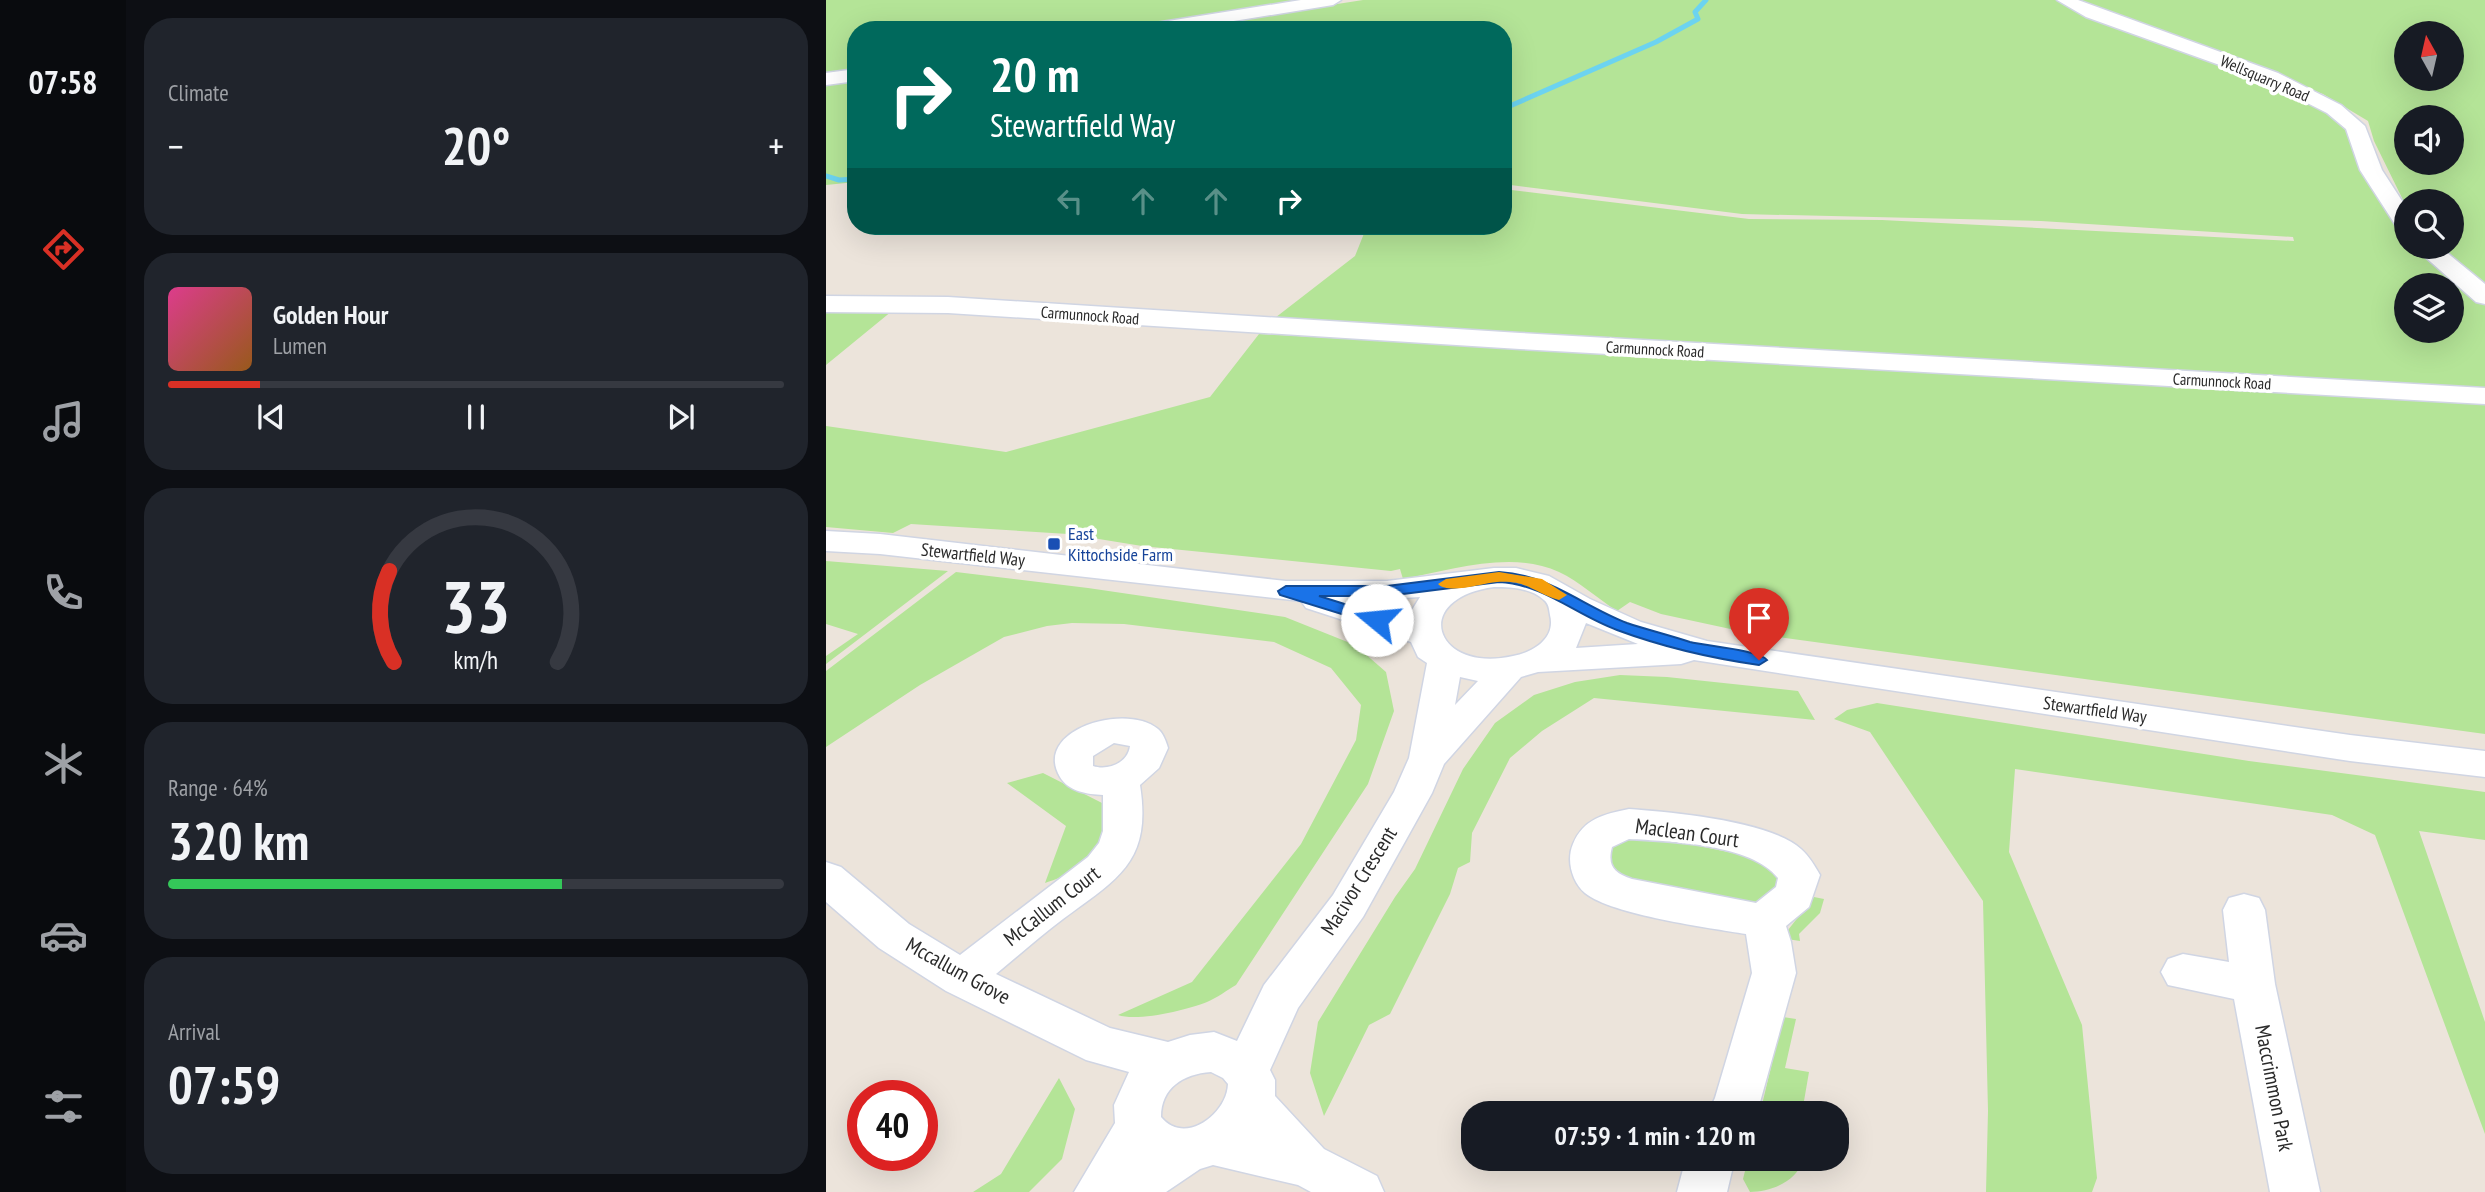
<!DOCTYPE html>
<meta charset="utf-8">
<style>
:root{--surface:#171b24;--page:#20242c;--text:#f1f3f6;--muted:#9ea1a6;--line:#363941;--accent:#d93025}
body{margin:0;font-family:"PT Sans Narrow",sans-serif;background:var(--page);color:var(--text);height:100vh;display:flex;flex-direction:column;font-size:26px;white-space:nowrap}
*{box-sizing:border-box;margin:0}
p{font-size:23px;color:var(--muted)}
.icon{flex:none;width:38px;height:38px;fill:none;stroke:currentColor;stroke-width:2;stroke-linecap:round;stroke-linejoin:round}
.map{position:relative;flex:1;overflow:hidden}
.drawer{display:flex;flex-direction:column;gap:18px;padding:18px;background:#0d0f14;width:700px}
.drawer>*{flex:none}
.top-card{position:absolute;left:21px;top:21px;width:665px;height:214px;border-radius:28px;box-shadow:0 7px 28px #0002;background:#00695c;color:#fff;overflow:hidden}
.needle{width:46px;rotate:352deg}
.tools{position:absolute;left:1568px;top:21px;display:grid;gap:14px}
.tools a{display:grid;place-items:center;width:70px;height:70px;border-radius:50%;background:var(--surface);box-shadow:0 7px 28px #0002;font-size:35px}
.speed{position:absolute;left:21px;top:1080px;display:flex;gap:14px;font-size:35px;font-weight:700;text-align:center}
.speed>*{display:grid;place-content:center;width:91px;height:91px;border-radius:50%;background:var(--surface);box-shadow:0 7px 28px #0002;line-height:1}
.speed .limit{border:10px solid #d22;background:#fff;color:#111}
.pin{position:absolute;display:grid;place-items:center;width:60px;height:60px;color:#fff;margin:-72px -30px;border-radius:50% 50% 50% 0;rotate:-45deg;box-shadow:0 0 7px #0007}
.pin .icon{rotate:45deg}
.me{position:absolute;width:77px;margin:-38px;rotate:287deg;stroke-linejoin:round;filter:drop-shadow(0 0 5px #0008)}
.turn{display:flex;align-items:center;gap:24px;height:147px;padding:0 28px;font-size:32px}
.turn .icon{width:91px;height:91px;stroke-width:2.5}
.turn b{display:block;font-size:49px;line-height:60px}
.lanes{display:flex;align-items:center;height:66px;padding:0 28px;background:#0003;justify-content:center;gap:35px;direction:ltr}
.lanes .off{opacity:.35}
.big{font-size:52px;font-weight:600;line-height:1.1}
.drawer .tile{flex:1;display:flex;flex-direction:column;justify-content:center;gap:10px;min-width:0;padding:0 24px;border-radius:28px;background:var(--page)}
.drawer .dial{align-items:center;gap:0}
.dial svg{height:182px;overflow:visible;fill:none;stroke:var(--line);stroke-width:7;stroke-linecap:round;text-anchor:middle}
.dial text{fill:var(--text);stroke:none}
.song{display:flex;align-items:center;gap:21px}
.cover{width:84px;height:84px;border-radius:10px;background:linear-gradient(135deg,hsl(330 70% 55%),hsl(30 70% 35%))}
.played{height:7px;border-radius:4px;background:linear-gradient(90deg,var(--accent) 15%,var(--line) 15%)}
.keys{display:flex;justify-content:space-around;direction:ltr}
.heat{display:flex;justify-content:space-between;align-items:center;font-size:38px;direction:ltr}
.charge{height:10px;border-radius:5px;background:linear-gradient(90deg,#34c759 64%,var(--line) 0)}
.trip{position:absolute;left:635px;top:1101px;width:388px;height:70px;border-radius:28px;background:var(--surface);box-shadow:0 7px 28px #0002;font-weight:600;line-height:70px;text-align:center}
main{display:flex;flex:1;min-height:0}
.dock{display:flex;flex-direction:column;width:126px;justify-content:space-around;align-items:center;background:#090b0e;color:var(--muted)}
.dock .icon{width:49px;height:49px}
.dock .on{color:var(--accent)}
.dock b{font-size:32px;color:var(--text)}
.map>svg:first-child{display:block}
.green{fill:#b4e497;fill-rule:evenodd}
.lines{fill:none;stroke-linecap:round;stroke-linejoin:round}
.stream{stroke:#6cd3f0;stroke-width:5}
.minor-casing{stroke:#d0d5e3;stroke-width:3}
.minor{fill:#fff;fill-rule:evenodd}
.route{fill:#1a73e8;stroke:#114b97;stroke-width:2}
.slow{fill:#f59e0b}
.transit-dot{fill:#1a4fb4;stroke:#fff;stroke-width:2.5}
.labels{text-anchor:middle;stroke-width:7;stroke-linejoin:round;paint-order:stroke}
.far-street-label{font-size:16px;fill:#2a2a2a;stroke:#fff}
.transit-label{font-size:18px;fill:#164399;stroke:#fff;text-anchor:start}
.street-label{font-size:18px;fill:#2a2a2a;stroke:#fff}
.near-street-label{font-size:21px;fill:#2a2a2a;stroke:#fff}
</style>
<main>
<nav class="dock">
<b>07:58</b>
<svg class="icon on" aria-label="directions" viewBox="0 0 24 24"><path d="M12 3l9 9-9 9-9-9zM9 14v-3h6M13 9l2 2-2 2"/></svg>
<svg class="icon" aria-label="music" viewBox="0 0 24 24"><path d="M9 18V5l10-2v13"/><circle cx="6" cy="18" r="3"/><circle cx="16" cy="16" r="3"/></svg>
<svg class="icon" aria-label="phone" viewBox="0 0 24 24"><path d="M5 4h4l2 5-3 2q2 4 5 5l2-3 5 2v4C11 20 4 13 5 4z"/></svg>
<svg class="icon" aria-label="climate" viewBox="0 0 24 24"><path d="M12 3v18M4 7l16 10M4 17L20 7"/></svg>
<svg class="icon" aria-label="car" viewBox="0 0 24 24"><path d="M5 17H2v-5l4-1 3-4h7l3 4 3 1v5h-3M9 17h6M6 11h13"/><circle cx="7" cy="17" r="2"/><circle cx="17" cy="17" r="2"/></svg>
<svg class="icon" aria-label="filters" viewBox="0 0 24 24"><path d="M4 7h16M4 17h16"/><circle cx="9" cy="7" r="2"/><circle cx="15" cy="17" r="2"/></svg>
</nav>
<section class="drawer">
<div class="tile"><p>Climate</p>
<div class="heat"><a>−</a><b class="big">20°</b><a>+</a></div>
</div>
<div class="tile">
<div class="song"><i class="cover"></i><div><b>Golden Hour</b><p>Lumen</p></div></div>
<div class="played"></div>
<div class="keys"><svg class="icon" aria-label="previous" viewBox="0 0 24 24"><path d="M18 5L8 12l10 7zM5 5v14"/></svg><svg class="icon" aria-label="pause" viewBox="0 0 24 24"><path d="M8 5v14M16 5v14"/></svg><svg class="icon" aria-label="next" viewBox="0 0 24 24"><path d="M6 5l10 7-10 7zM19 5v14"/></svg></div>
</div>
<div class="tile dial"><svg viewBox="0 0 100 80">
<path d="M14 69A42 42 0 1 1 86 69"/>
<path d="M14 69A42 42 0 0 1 12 29" stroke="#d93025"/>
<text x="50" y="56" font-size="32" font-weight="700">33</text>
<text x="50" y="72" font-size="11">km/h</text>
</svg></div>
<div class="tile"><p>Range · 64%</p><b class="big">320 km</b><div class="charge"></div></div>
<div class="tile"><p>Arrival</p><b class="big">07:59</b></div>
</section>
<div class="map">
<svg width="1659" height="1192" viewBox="0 0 1659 1192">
<rect width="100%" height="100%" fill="#ece4db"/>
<path class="green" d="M0,0H493L301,30H30V72L0,76Z
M537,0H1230L1480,98L1512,117L1520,128L1567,220L1580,237V247H1589L1659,304V389L445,321L529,256L541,226H677V189L923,219L1056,220L1468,241L1467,237L1215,221L916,214L677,184V30H344ZM1580,285H1626V331H1580Z
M1247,0H1659V287L1629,263L1615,247H1626V201H1580V206L1548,141L1542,121L1497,94ZM1580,33H1626V79H1580ZM1580,117H1626V163H1580Z
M30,78V182L0,185V83Z
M0,311H66L0,365Z
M433,334L1659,403V734L923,633L835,614L804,602L791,611C772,599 753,581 733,572C686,550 625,570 577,579L574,569L565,571L316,546L242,534L85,524L67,533L0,527V426L180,452L384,397Z
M0,561L122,571L0,664V656L32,634L0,624Z
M130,572L262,588L459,617L529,645L560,672L568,711L542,784L410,985C401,990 391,998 381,1002C361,1010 311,1022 292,1015L366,982L475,844L530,740L535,705L505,668L448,642L298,624L246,623L221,626L178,637L94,685L0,747V671Z
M794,675L841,677L972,691L989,720L768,698L716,731L684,758L646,833L644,862L632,868L624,894L564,1014L543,1025L498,1116L484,1073L492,1022L569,897L589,869L637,769L669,723L708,695L749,682Z
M1051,703L1423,761L1659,792V840L1593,831L1659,1022V1134L1549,835L1506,815L1189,769L1183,852L1256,1025L1271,1178L1266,1192H1160L1162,1111L1157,901L1044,732L1008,719L1021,710Z
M217,773L276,803L284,817C269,866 266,867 219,883L240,826L181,783Z
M815,834L936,859L951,876L952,888L934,903L928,904L798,879C784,869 780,864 784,847Z
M988,897L998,899L994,913L973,934L974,941L961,939L962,930Z
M957,1017L970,1019L959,1068L983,1072L978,1101L987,1113H934Z
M233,1078L249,1109L236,1159L203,1192H147L175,1174Z
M922,1159V1158L977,1159C972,1181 945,1192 924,1192L917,1179Z"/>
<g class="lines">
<path class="stream" d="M677,109L830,42L872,19L869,12L880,0
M0,176L13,180L30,179"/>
<defs>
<path id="minor" d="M475,0H515L507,5L352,30H308L317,25Z
M1231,0H1252L1452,73L1515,105L1539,126L1556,170L1580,207V231L1572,229L1534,170L1520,129L1501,113L1438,81L1260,17Z
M30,69V81L0,85V73Z
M1588,247H1614L1659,284V304L1650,302Z
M0,296L122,297L694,333L1659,388V404L694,349L122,313L0,312Z
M0,531L54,534L460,581H561L668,568H690L723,576L764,599L815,622L881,641L1524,735L1659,751V777L1524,761L868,660L855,664L712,672L695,677L618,764L606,793L537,917L472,1008L444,1070L449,1080V1096L498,1149L551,1176L558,1192H485L472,1185L387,1165L374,1169L340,1192H248L289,1123L288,1105L303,1072L260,1060L120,991L53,948L0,902V862L15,867L83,924L134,955L262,857L273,843L277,831V795C261,794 243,792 234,777C206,730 300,702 332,729C337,733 340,741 342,748L333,768L314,785C326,862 292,878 237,919C214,936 192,956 170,974L284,1028L342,1042L364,1035L388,1032L411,1041L438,985L507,895L568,792L583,758L601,663L592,657L585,642L480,608L475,601L54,554L0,551ZM668,587C685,587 705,588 718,600C723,604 723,609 724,615C730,638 708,652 687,656C610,674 582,599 668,587ZM594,597L581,618L528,601ZM760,623L812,644L750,648ZM634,677L652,681L629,705ZM288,743L304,746C302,763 282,771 267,766V756ZM385,1072L397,1078L402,1084C401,1114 359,1146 335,1117C335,1088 357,1074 385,1072Z
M803,809C845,812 944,821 975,849C983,856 989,866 994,875L983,907L960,926L965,942L970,973L931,1113H882L889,1098L926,973L920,934C884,928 786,915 759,893C746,882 740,860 747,844C757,819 778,814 803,809ZM803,839C843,841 926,844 952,878L950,887L930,903L806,879C788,873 781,866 786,847Z
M1418,894L1433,898L1439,910L1449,984L1494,1192H1444L1408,999L1342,985L1335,972L1342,959L1357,954L1403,962L1397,910L1403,898Z
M860,1158H909L901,1192H851Z"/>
</defs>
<use href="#minor" class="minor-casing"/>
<use href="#minor" class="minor"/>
</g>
<path class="route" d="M673,572C724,575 755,605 801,623C822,630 843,635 864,642C880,646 933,650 941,660L933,665C884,658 837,647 791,630C750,615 717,584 673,582L561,596H493L557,616L559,620L557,623L551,625L454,595L452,591L460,586H561Z"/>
<path class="slow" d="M673,572L716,579L741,595L733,600C707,593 703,580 671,582C656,583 623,595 612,584L620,579Z"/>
<rect class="transit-dot" x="221" y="537" width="14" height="14" rx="3.5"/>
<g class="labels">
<g class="far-street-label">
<text transform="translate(1439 78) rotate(23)" y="6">Wellsquarry Road</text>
<text transform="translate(264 315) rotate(4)" y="6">Carmunnock Road</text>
<text transform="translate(829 349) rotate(3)" y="6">Carmunnock Road</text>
<text transform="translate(1396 381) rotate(3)" y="6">Carmunnock Road</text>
</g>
<g class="transit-label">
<text x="242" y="540">East<tspan x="242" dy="21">Kittochside Farm</tspan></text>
</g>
<g class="street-label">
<text transform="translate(147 555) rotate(6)" y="6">Stewartfield Way</text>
<text transform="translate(1269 710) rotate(8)" y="6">Stewartfield Way</text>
</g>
<g class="near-street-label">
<text transform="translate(861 833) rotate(8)" y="7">Maclean Court</text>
<text transform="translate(533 881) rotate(-58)" y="7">Macivor Crescent</text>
<text transform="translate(226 906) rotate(-38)" y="7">McCallum Court</text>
<text transform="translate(132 971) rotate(29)" y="7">Mccallum Grove</text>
<text transform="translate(1448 1088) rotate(79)" y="7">Maccrimmon Park</text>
</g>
</g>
</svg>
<div class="tools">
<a><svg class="needle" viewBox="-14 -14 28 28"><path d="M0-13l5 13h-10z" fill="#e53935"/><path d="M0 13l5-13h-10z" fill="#9ea1a6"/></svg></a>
<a><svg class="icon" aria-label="sound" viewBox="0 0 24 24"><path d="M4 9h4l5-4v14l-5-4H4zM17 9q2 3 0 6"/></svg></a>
<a><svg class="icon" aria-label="search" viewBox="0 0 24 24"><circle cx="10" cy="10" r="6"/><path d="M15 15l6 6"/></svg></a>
<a><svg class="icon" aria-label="layers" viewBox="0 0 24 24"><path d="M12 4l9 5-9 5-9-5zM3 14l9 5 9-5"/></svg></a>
</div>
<div class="speed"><div class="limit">40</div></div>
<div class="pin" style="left:933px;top:660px;background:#d93025"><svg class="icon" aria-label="arrive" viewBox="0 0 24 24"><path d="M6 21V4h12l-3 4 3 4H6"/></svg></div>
<svg class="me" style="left:551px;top:620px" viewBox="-20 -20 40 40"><circle r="19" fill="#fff"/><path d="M0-13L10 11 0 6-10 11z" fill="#1a73e8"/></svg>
<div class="trip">07:59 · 1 min · 120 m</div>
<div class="top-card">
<div class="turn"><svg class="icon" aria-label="right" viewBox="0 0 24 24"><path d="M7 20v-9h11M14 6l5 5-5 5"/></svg><div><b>20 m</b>Stewartfield Way</div></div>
<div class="lanes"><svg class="icon off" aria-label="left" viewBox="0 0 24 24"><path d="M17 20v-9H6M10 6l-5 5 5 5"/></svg><svg class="icon off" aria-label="ahead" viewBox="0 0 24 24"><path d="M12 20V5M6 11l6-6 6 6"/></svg><svg class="icon off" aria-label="ahead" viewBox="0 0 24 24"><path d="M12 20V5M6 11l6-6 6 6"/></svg><svg class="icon" aria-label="right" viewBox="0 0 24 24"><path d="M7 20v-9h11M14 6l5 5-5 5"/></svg></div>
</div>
</div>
</main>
